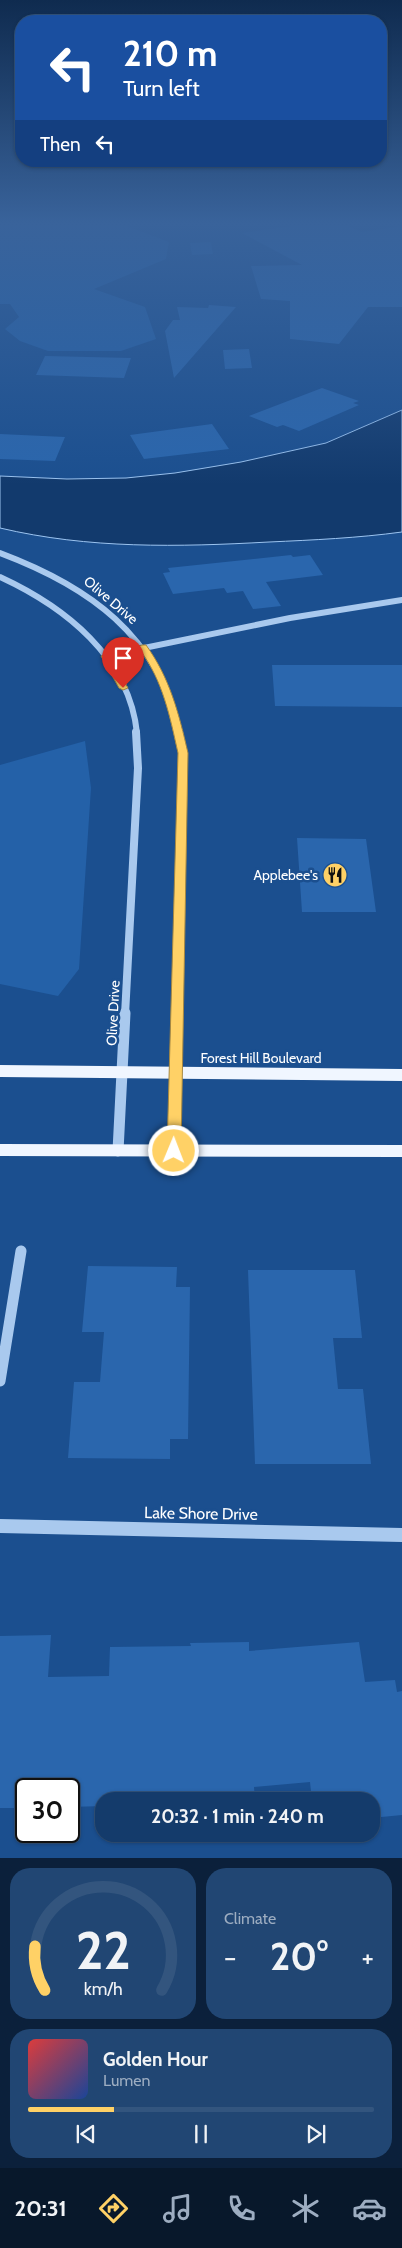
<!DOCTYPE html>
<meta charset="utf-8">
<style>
:root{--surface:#143b6b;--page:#214673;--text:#f1f3f6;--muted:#9dadc1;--line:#33557e;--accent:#ffd166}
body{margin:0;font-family:Cabin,sans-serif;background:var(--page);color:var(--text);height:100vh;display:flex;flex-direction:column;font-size:19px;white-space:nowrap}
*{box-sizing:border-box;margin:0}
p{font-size:16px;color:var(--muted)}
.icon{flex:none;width:28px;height:28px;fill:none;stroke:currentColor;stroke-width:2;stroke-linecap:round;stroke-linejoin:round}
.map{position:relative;height:1858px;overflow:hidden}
.drawer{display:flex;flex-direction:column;gap:10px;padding:10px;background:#0b203b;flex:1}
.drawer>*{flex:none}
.top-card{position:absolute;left:15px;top:15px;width:372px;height:152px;border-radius:20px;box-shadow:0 1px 4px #0004,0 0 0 1px var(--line);background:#1a4fa0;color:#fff;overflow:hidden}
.speed{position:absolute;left:15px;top:1778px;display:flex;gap:10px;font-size:25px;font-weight:700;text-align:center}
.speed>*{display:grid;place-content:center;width:65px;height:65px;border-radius:50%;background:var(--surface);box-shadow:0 1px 4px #0004,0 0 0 1px var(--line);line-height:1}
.speed .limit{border:2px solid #111;border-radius:8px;background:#fff;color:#111}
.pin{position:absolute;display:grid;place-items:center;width:42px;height:42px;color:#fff;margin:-51px -21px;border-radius:50% 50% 50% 0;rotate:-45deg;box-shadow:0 0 5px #0007}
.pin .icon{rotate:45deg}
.me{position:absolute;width:55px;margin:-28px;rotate:1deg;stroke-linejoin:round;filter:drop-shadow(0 0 4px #0008)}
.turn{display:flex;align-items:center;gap:18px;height:105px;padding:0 25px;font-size:22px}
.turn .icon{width:65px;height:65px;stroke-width:2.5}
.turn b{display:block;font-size:35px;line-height:42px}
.then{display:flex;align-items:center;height:48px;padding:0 25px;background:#0003;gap:10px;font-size:19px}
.big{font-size:38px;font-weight:700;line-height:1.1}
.drawer .tile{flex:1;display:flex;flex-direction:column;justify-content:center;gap:8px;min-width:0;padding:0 18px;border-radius:20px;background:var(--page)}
.drawer .dial{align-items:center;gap:0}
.dial svg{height:130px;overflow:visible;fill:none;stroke:var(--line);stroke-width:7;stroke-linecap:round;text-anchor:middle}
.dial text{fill:var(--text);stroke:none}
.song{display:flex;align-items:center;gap:15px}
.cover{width:60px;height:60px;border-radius:8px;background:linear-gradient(135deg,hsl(0 70% 55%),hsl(220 70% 35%))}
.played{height:5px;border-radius:2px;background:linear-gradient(90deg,var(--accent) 25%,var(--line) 25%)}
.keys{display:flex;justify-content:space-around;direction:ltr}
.heat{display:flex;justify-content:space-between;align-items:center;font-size:28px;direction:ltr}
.drawer .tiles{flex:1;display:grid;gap:10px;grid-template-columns:1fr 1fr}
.tile:last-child{grid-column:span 2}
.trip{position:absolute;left:95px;top:1792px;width:285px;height:50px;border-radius:20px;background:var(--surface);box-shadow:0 1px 4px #0004,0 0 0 1px var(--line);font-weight:700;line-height:50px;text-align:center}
.tabs{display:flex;height:80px;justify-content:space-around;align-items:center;background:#08182b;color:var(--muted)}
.tabs .icon{width:35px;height:35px}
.tabs .on{color:var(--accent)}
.tabs b{font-size:22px;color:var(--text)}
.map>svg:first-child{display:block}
.green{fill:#2461a8}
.water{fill:#123a6d;stroke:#9cc4f0}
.building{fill:#2a66ad}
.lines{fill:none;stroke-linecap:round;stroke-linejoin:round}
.minor-far3{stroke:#a9c9ee;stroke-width:6}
.minor-far2{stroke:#a9c9ee;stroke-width:8}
.minor-far1{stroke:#a9c9ee;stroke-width:11}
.minor{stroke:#a9c9ee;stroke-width:14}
.major{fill:#f0f6ff;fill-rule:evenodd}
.route{fill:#ffd166;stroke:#a68842}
.labels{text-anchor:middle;stroke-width:5;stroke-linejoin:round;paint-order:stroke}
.street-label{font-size:14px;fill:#fff;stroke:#1b4f8f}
.poi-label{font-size:14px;fill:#fff;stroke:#1b4f8f;text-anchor:end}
.near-street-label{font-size:16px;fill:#fff;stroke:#1b4f8f}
</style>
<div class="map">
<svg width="402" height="1858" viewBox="0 0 402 1858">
<rect width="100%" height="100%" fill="#1b4f8f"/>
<path class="green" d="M0,225H124L169,242L166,259L94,289L145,307L156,339L121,351H48L20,341L5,329L19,317L10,304H0Z
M211,242L213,254L192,255L190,243Z
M85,741L91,788L79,969L58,996L0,984V765Z"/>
<path class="water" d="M402,410V532C358,538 313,540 269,542C178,547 89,549 0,528V476L67,479L126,478L175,473L241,462L326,443Z"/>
<path class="building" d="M299,225H345L362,232L402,226V307H368L339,344L290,339V301L261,299L251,266L302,265L242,233Z
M209,305L236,307L174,378L165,331L173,320H180L177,307L208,308Z
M249,349L252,368L225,369L223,350Z
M45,356L131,358L124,378L36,375Z
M322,388L359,401L353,403L359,405L299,431L283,425L277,427L249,416Z
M212,424L229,449L144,459L130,435Z
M0,434L65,437L55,461L0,459Z
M291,555L293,557L310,555L323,575L266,582L281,606L253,609L243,591L227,593L224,588L173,594L163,573L170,572L168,568Z
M272,665H402V707L275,706Z
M297,838L366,839L376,912H302Z
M88,1266L177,1267L176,1287H190L188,1439H170V1459L68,1458L74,1382H100L104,1332H82Z
M248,1270H355L362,1338H333L338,1389H363L371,1464H255Z
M51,1635L48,1677L109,1676L110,1647L191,1646L190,1643L249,1642V1651L359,1642L365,1682L395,1680L397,1692L402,1691V1815L371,1818V1801H312L310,1782L254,1787L255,1801H104V1806L69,1807V1789H26V1808H0V1636Z"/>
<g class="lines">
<path class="minor-far3" d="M0,553C88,586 159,635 179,733
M0,577C65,607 129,657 137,733
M105,656L290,618L402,600"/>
<path class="minor-far2" d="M125,1015L138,768L136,732
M177,1015L183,753L179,732"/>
<path class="minor-far1" d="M118,1151L125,1013
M174,1151L177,1013
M0,1381L21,1251"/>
<path class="minor" d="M0,1526L402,1535"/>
<path class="major" d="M0,1065L402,1069V1081L0,1077Z
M0,1144L402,1145V1157L0,1156Z"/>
</g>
<linearGradient id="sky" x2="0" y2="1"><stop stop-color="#0f2b4f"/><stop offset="0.46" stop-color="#39639b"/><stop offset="1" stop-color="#39639b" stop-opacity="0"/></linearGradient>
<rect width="402" height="485" fill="url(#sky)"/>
<path class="route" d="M142,645H146C170,678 179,714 188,753L181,1151L179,1155H169L167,1151L178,753C170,717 163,681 140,650L110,657L128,688L123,690L119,688L101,656Z"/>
<defs>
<symbol id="restaurant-disc" viewBox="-11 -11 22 22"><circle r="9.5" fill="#ffd166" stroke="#1b4f8f"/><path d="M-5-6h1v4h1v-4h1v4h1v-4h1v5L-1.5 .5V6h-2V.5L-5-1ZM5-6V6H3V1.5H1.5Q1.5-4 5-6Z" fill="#111"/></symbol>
</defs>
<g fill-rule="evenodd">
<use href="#restaurant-disc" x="321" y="861" width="28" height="28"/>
</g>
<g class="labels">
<g class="street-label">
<text transform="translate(111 600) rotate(40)" y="5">Olive Drive</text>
<text transform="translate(113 1013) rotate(-87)" y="5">Olive Drive</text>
<text x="261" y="1063">Forest Hill Boulevard</text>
</g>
<g class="poi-label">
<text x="318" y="880">Applebee's</text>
</g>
<g class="near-street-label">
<text transform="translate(201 1513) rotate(1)" y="6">Lake Shore Drive</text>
</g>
</g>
</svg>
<div class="speed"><div class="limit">30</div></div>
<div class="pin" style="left:123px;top:688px;background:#d93025"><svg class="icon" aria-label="arrive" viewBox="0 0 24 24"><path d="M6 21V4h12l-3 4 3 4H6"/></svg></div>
<svg class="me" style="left:174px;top:1151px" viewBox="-20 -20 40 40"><circle r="17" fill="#ffd166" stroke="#fff" stroke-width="3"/><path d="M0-11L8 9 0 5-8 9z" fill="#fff"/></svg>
<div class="trip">20:32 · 1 min · 240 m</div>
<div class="top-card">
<div class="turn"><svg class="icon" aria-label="left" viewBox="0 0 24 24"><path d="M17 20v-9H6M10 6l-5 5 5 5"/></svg><div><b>210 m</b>Turn left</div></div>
<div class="then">Then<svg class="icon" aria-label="left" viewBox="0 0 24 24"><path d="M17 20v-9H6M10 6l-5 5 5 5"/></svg></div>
</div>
</div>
<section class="drawer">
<div class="tiles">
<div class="tile dial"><svg viewBox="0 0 100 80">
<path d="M14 69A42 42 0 1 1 86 69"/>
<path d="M14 69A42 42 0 0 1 8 42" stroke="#ffd166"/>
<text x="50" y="56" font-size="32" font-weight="700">22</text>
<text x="50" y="72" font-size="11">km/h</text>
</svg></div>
<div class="tile"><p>Climate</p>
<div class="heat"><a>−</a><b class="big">20°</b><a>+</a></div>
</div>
<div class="tile">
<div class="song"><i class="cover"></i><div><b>Golden Hour</b><p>Lumen</p></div></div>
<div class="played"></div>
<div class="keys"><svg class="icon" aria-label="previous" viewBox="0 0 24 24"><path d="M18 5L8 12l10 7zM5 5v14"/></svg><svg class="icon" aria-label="pause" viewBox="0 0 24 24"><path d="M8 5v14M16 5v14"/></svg><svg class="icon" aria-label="next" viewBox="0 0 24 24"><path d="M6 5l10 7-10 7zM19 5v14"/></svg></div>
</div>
</div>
</section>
<nav class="tabs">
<b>20:31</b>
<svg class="icon on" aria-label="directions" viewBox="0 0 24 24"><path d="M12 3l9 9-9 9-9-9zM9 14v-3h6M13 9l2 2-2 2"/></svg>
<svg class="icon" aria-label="music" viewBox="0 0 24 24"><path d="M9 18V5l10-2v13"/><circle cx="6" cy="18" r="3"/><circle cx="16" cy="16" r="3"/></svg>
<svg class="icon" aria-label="phone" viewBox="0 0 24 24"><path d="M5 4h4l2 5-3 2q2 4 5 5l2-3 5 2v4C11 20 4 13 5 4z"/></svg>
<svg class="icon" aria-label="climate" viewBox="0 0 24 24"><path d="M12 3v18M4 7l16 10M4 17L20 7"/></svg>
<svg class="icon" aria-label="car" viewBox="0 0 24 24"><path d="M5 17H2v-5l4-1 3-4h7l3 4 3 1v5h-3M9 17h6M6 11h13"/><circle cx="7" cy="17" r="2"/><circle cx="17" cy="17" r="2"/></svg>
</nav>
